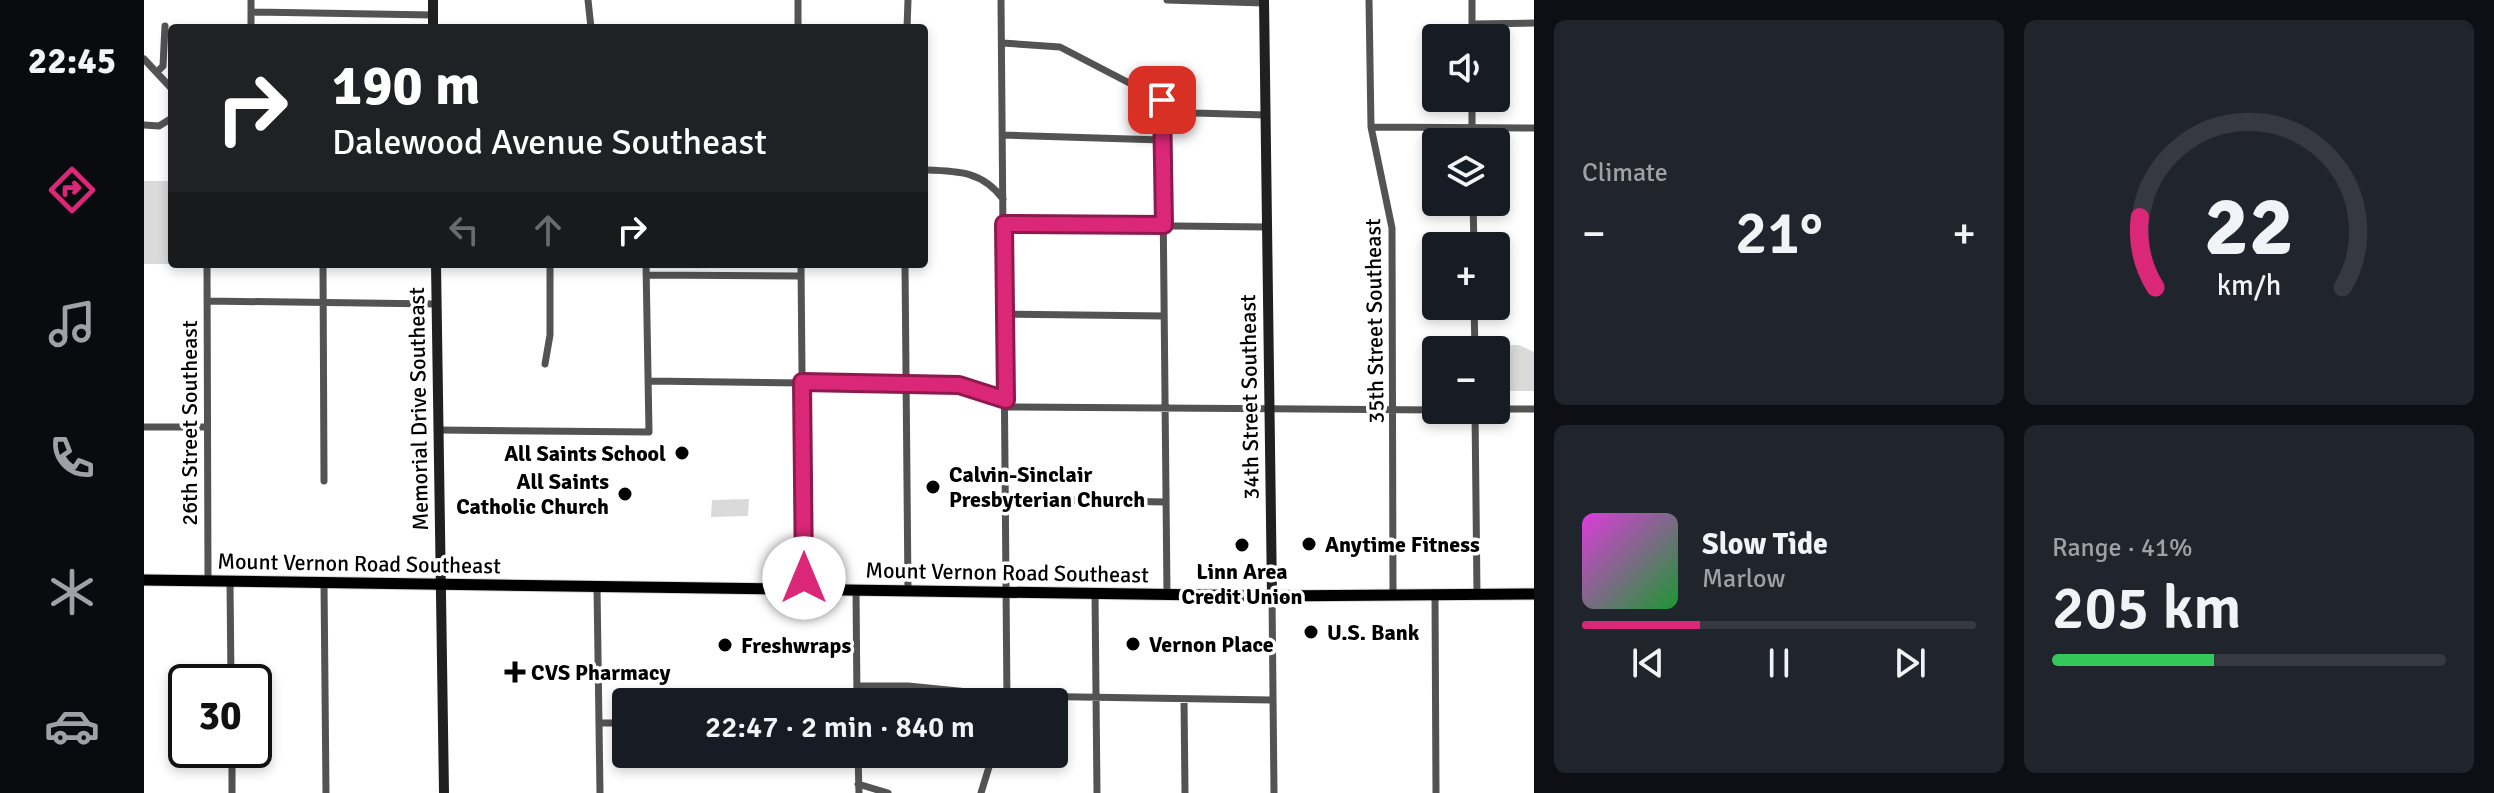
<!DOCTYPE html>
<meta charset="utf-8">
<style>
:root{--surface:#171b24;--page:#20242c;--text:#f1f3f6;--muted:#9ea1a6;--line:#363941;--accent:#db2777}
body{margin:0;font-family:Signika,sans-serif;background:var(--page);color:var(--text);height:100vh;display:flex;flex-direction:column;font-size:30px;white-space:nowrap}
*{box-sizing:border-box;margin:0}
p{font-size:26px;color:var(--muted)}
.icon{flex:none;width:44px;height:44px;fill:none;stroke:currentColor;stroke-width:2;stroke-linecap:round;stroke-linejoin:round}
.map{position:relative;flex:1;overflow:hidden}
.details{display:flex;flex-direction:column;gap:20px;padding:20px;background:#0d0f14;width:960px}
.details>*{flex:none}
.banner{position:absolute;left:24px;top:24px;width:760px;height:244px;border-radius:8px;box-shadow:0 4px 12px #0003;background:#202124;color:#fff;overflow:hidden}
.buttons{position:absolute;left:1278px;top:24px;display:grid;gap:16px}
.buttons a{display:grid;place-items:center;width:88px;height:88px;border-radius:8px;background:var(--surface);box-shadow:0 4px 12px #0003;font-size:40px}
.speed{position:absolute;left:24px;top:664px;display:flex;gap:16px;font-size:40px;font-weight:700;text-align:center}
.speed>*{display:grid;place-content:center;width:104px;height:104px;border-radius:50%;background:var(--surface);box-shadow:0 4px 12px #0003;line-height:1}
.speed .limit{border:4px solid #111;border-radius:12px;background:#fff;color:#111}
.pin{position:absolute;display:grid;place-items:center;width:68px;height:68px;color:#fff;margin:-34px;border-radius:16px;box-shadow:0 4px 12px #0006}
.me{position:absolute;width:88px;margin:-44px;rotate:0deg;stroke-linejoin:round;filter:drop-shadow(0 0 6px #0008)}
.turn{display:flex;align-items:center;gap:28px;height:168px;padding:0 32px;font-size:36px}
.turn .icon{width:104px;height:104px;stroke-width:2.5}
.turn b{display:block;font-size:56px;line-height:68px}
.lanes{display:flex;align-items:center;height:76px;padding:0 32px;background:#0003;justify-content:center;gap:40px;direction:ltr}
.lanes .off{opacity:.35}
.big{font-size:60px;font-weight:600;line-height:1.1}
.details .widget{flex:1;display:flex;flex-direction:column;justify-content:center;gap:12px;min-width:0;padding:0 28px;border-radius:12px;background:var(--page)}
.details .dial{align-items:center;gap:0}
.dial svg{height:208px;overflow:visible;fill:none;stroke:var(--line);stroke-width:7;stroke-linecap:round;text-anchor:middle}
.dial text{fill:var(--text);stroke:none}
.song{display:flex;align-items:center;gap:24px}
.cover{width:96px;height:96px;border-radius:12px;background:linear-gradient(135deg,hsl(300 70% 55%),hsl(130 70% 35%))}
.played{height:8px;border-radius:4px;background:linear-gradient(90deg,var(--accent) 30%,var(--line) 30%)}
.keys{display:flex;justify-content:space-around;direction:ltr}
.heat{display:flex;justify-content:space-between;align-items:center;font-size:44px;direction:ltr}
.charge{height:12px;border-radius:6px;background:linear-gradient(90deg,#34c759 41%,var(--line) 0)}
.details .tiles{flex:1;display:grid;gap:20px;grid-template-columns:repeat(2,1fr)}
.trip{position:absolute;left:468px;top:688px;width:456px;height:80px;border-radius:8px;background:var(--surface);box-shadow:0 4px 12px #0003;font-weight:600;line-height:80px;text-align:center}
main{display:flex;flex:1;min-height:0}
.tab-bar{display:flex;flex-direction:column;width:144px;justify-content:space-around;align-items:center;background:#090b0e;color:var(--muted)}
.tab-bar .icon{width:56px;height:56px}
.tab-bar .selected{color:var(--accent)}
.tab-bar b{font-size:36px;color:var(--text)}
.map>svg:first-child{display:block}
.green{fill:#dadada}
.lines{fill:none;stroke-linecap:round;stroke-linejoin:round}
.primary-casing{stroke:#dbdbdb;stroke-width:13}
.street{stroke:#535353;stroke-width:7}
.secondary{stroke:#202020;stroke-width:10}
.primary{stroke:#000;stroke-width:11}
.route-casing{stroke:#8e194d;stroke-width:20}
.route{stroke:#db2777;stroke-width:14}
.poi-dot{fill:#000;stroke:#fff;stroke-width:3}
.labels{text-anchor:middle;stroke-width:7;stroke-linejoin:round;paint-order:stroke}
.street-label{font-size:22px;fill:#000;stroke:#fff}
.poi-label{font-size:22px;font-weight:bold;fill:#000;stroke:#fff;text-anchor:start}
</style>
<main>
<nav class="tab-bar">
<b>22:45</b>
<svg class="icon selected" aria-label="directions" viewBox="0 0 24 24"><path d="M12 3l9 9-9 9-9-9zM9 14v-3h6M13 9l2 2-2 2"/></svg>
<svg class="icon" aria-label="music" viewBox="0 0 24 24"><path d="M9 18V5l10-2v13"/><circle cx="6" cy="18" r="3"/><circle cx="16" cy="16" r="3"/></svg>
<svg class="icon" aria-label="phone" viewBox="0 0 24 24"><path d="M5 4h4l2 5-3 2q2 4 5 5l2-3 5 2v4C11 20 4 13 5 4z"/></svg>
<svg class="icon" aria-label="climate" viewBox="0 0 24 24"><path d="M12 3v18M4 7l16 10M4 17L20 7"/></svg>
<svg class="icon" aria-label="car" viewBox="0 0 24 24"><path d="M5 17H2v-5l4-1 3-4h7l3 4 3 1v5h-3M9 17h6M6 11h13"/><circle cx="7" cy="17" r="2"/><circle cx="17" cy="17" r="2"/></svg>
</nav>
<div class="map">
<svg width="1390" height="793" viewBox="0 0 1390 793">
<rect width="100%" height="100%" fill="#fff"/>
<path class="green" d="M0,181H28V264H33H0Z
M1352,345H1375L1390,352V391H1352Z
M605,499L604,516L567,517L568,500Z"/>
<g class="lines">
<defs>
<path id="primary" d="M0,580L1128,596L1390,594"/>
</defs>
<use href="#primary" class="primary-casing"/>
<path class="street" d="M107,0V28
M444,0L447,28
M654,0V28
M857,0L863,702
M1023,0L1120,3
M1225,0L1227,127L1248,228L1249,596
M1328,0V38
M107,12L289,15
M1328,24L1390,23
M763,28L764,0
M858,43L916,47L1018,100L1051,113L1122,115
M0,59L28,89
M13,72L19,66L21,26
M1328,98V142
M1018,100L1023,594
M0,125L15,126L28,118
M1227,127L1390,128
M859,135L1018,140
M780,170C814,171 838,171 859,199
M1329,202L1330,246
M860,224L1123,227
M63,264L64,581
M179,264L180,481
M657,264L660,590
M761,264L764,591
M502,275L657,276
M63,301L292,304
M1330,306L1331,350
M861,314L1020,316
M401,364L406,335V264
M504,381L815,385L862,400
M862,407L1292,410
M1352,409H1390
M1331,410L1333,594
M0,427H63
M295,430L505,432L502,264
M863,499L1022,502
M86,582L87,682
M180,583L182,793
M453,587L456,793
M712,590L713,702
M951,593L953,793
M1291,595L1292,793
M1128,596L1130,793
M713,686H764L864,696L1129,700
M1040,699L1041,793
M455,723H482
M88,750V793
M714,754L715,793
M714,784L744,793
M837,793L849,754"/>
<path class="secondary" d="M289,0V28
M1120,0L1128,596
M292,264L300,793"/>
<use href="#primary" class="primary"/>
</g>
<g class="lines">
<defs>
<path id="route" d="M660,578L658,382L815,385L862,400L860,224L1020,225L1018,100"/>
</defs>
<use href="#route" class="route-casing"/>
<use href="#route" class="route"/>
</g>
<g class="poi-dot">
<circle cx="538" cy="453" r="8"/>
<circle cx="789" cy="487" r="8"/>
<circle cx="481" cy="494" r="8"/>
<circle cx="1165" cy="544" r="8"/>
<circle cx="1098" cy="545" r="8"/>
<circle cx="1167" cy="632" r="8"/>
<circle cx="989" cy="644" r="8"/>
<circle cx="581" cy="645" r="8"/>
<path d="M367 660h8v8h8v8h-8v8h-8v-8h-8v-8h8z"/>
</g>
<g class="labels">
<g class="street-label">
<text transform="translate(1230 321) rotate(-91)" y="8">35th Street Southeast</text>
<text transform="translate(1105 397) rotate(-91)" y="8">34th Street Southeast</text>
<text transform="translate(274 409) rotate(-91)" y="8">Memorial Drive Southeast</text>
<text transform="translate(45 423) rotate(-90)" y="8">26th Street Southeast</text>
<text transform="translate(215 563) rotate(1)" y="8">Mount Vernon Road Southeast</text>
<text transform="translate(863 572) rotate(1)" y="8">Mount Vernon Road Southeast</text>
</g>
<g class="poi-label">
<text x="522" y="461" text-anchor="end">All Saints School</text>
<text x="805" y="482">Calvin-Sinclair<tspan x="805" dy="25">Presbyterian Church</tspan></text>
<text x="465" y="489" text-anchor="end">All Saints<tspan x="465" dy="25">Catholic Church</tspan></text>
<text x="1181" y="552">Anytime Fitness</text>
<text x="1098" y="579" text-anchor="middle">Linn Area<tspan x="1098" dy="25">Credit Union</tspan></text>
<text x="1183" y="640">U.S. Bank</text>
<text x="1005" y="652">Vernon Place</text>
<text x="597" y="653">Freshwraps</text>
<text x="387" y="680">CVS Pharmacy</text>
</g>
</g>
</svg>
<div class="buttons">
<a><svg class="icon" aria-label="sound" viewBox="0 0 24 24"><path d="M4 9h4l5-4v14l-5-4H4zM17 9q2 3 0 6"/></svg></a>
<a><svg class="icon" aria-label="layers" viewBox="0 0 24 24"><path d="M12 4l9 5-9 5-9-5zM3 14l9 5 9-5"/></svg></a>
<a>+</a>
<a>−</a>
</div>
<div class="speed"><div class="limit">30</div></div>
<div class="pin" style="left:1018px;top:100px;background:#d93025"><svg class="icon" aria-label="arrive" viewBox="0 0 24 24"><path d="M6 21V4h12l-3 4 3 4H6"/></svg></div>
<svg class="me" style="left:660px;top:578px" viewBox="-20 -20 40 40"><circle r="19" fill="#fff"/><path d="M0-13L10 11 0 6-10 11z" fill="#db2777"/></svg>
<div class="trip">22:47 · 2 min · 840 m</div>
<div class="banner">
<div class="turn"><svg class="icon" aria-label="right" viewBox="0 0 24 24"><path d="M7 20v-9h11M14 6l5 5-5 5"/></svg><div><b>190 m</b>Dalewood Avenue Southeast</div></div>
<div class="lanes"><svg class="icon off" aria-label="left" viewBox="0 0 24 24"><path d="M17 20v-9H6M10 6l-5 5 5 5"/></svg><svg class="icon off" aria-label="ahead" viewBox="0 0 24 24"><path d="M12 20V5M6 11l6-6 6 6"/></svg><svg class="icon" aria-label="right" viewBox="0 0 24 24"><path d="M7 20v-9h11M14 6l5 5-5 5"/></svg></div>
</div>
</div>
<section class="details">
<div class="tiles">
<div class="widget"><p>Climate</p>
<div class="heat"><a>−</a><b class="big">21°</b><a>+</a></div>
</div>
<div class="widget dial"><svg viewBox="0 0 100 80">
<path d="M14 69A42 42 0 1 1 86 69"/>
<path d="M14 69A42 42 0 0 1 8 42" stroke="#db2777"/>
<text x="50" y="56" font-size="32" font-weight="700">22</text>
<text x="50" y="72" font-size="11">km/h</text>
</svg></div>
<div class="widget">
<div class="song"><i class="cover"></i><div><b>Slow Tide</b><p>Marlow</p></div></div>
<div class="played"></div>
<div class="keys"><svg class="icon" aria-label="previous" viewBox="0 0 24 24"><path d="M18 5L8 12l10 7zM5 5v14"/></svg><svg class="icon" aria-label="pause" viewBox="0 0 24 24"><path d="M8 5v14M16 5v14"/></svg><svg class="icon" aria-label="next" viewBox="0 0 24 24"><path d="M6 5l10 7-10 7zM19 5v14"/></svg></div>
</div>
<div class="widget"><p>Range · 41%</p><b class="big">205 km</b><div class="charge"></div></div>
</div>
</section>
</main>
